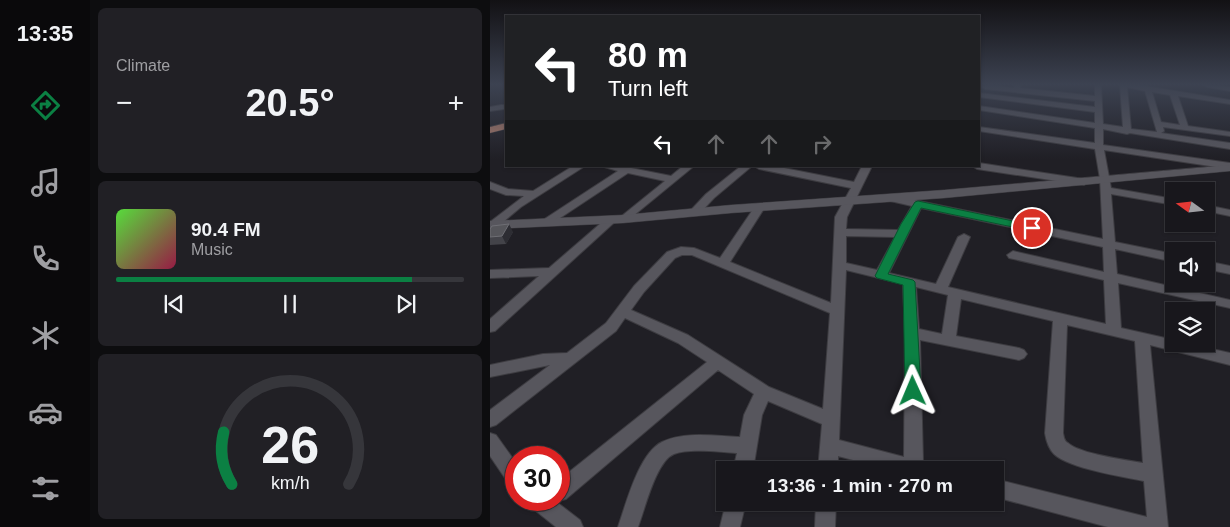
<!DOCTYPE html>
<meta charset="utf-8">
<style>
:root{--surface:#18171c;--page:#212025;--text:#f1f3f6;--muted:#9f9fa3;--line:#36363b;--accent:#0b8043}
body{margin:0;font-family:Arial,sans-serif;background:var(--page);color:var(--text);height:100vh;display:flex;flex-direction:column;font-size:19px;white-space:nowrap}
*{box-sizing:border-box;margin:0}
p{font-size:16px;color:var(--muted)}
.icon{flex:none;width:28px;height:28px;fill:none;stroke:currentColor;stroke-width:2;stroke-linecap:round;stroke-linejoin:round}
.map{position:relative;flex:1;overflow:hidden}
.drawer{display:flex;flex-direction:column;gap:8px;padding:8px;background:#0d0d0f;width:400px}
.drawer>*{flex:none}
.top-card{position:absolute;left:15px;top:15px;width:475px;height:152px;border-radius:0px;box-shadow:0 1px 4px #0004,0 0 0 1px var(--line);background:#202124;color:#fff;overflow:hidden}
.needle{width:32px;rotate:285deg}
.controls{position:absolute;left:675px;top:182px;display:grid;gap:10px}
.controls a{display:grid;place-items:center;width:50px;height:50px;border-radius:0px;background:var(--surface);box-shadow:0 1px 4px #0004,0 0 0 1px var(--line);font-size:25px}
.speed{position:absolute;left:15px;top:446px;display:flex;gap:10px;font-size:25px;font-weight:700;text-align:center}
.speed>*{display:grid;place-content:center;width:65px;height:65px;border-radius:50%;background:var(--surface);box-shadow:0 1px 4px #0004,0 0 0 1px var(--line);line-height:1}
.speed .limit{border:8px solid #d22;background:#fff;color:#111}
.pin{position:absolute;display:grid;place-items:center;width:42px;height:42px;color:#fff;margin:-21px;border:2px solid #fff;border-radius:50%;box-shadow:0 1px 5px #0007}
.me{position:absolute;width:55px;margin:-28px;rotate:359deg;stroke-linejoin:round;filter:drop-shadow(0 0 4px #0008)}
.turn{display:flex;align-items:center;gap:18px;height:105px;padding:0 20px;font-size:22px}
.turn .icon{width:65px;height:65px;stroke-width:2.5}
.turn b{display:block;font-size:35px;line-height:42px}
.lanes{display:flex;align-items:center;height:48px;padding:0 20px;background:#0003;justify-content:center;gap:25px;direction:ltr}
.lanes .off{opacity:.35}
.big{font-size:38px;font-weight:800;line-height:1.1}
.drawer .tile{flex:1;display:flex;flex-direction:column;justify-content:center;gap:8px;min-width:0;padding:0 18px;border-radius:8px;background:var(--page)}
.drawer .dial{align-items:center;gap:0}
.dial svg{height:130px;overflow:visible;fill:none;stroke:var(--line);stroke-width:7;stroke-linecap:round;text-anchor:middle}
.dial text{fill:var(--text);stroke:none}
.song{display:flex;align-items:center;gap:15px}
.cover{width:60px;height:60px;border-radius:8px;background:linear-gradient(135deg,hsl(110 70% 55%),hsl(340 70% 35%))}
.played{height:5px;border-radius:2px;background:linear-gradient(90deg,var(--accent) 85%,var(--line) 85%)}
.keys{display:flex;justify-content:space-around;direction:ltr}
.heat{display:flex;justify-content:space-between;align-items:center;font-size:28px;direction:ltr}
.trip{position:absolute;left:226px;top:461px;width:288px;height:50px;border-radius:0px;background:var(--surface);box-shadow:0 1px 4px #0004,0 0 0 1px var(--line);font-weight:800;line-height:50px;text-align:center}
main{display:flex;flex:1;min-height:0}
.dock{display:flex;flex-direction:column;width:90px;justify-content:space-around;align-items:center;background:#0a090b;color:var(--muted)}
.dock .icon{width:35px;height:35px}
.dock .on{color:var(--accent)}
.dock b{font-size:22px;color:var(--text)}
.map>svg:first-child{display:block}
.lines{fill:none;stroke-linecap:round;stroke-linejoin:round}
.street-casing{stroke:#3d3c41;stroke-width:2}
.secondary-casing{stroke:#3d3c41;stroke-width:1}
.primary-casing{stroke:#3d3c41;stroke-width:1}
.street{fill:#57565d;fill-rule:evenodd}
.secondary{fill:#57565d;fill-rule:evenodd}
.primary{fill:#af7d6c;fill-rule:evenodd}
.wall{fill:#434349}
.shaded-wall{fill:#2d2d33}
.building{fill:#56565b;stroke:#6e6e74}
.route{fill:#0b8043;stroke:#07532c}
</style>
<main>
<nav class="dock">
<b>13:35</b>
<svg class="icon on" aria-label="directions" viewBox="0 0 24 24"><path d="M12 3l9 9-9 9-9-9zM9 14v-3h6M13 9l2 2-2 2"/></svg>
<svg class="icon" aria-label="music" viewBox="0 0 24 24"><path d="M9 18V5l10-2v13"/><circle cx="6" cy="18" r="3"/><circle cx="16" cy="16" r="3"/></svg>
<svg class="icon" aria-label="phone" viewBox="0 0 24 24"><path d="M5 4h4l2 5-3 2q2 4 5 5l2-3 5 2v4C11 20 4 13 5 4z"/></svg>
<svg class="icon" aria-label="climate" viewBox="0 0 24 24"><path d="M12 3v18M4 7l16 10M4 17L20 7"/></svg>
<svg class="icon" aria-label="car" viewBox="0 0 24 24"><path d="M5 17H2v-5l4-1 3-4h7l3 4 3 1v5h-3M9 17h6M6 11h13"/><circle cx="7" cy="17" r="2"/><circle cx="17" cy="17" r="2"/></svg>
<svg class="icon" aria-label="filters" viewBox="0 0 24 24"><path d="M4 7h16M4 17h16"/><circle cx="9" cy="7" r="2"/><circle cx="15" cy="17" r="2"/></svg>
</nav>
<section class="drawer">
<div class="tile"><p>Climate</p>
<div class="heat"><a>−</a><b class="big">20.5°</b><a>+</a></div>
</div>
<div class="tile">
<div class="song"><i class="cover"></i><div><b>90.4 FM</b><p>Music</p></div></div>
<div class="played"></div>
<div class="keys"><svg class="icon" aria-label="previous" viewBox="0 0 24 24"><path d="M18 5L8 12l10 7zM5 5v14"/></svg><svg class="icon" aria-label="pause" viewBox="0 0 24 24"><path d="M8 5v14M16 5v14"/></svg><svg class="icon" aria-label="next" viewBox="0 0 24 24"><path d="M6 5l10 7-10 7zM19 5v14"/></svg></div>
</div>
<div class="tile dial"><svg viewBox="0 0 100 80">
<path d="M14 69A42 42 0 1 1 86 69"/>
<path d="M14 69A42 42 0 0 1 9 37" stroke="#0b8043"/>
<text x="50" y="56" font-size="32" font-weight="700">26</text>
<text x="50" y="72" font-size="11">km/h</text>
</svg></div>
</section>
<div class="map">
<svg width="740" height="527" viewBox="0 0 740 527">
<rect width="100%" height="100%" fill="#201f25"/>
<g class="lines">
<defs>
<path id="street" d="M524,85H531L530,88L605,96V85H611L613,124L633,127L630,85H649L740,100V104L688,96L698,126L740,132V136L673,127L674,131L671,133L740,143V149L640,133L637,134L613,129V145L740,163V169L614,150L621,188L684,199V205L621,194L625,242L684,254V262L625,249L627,274L740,300V308L628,283L631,328L684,340V344H700L740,353V365L660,345L678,527H618L505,497V479L657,517L654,481C634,477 578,468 564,454C559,449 556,440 555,433L563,321L471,299L466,336L529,348L534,350L537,354L534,358L529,360L430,340L433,461L441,464L444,470H401L348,456V470H328L332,424L278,401L272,415L263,470H243L247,453C230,452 199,448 184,454C166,461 155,509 148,527H128C136,504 149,453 172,442C194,431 226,436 250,437L254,415L264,394L228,370L76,499L69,501L66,500H69V480L217,362L188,343L135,318L126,331L6,425L0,427V410L60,365L0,377V365L53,354L77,353L116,323L144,286L177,252L191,247L204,248L230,258L266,205L270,204L275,207L240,262L341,303L345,217L361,188L269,169L264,166H284L364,182L372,166H382L357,217L356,229L408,230L422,206L396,200L395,198L396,196L400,195L613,239L610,179L605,149L489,131V127L605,143V128L489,110V106L605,123V112L489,97V93L605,107V101L495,89L492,87L499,85L524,88ZM637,87L655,91L667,132L641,129ZM662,92L680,95L690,125L671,122ZM431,208L613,247L614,272L523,251L517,255L519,258L614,280L616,324L458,287L480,237L474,234L468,237L446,284L399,273ZM356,236L405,237L387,270L356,263ZM192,255H202L340,313L333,409L279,387L198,335L141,310L154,292L185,258ZM356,270L413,284L415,333L414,457L349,440ZM426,287L458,295L452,334L429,329ZM577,325L645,341L653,463C636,460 590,454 578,443C574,441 574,437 573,433Z
M714,85L740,87V91L717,87Z
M11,105H14V109L0,111V107Z
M489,163L594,179L599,182L594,185L487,169L482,166H489Z
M83,166H95L31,207L7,227L0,228V222L34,196L16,195L0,189V182L18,189L43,191Z
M111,166H131L181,176L193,166H204L137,221L133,222L128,219L5,331L0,332V319L49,276L0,278V270L59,268L118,217L122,216L128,219L175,181L138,173L61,224H53L51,222L53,220L128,171Z
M251,166H262L224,198L209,214H201L200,212L201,210L216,194Z
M716,205L740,210V216L716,211Z
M716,261L740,266V274L716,269Z
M0,433L6,435L26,463V487L19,484L0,456Z
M38,500H64L90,520L93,527H66L41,507Z
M236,502H256L250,527H230Z
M326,502H346L345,527H325Z"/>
<path id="secondary" d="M740,165V171L454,198L241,213L133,223L0,229V221L133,215L241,205L454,190Z"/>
<path id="primary" d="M16,123V129L0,133V127Z"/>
</defs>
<use href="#street" class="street-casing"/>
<use href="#secondary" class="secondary-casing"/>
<use href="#primary" class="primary-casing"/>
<use href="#street" class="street"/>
<use href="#secondary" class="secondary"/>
<use href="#primary" class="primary"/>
</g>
<path class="wall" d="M0,229L23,232L16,244L0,245Z"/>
<path class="shaded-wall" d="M19,224L23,232L16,244L12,236Z"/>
<path class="building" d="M19,224L12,236L0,237V229L2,226Z"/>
<linearGradient id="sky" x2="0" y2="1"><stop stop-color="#121114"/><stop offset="0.53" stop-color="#3c4251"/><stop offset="1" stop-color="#3c4251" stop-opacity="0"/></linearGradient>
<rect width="740" height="159" fill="url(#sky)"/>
<path class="route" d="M428,201L542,225L547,228L542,231L431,208L398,274L423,280L425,282L431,391L428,395L423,397L418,395L415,391L413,285L387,278L385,276L411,224L425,202Z"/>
</svg>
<div class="controls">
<a><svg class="needle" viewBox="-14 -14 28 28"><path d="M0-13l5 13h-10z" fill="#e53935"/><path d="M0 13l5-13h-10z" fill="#9f9fa3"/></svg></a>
<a><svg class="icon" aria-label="sound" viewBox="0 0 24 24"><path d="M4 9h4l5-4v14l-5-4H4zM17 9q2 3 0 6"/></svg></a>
<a><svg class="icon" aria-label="layers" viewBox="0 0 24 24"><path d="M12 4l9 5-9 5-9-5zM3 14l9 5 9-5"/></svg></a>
</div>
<div class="speed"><div class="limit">30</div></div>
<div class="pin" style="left:542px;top:228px;background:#d93025"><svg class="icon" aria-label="arrive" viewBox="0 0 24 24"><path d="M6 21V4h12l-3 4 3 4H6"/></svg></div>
<svg class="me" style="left:423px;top:391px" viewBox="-20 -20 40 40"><path d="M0-17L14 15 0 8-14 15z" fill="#0b8043" stroke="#fff" stroke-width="4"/></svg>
<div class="trip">13:36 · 1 min · 270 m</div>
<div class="top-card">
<div class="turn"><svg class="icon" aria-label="left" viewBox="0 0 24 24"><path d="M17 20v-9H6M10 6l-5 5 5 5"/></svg><div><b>80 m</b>Turn left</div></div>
<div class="lanes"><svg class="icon" aria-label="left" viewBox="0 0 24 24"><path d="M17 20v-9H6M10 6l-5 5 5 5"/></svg><svg class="icon off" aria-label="ahead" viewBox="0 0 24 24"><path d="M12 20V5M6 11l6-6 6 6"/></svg><svg class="icon off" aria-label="ahead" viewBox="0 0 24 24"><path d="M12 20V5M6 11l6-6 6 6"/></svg><svg class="icon off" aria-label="right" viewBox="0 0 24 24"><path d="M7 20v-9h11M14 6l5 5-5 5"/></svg></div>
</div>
</div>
</main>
